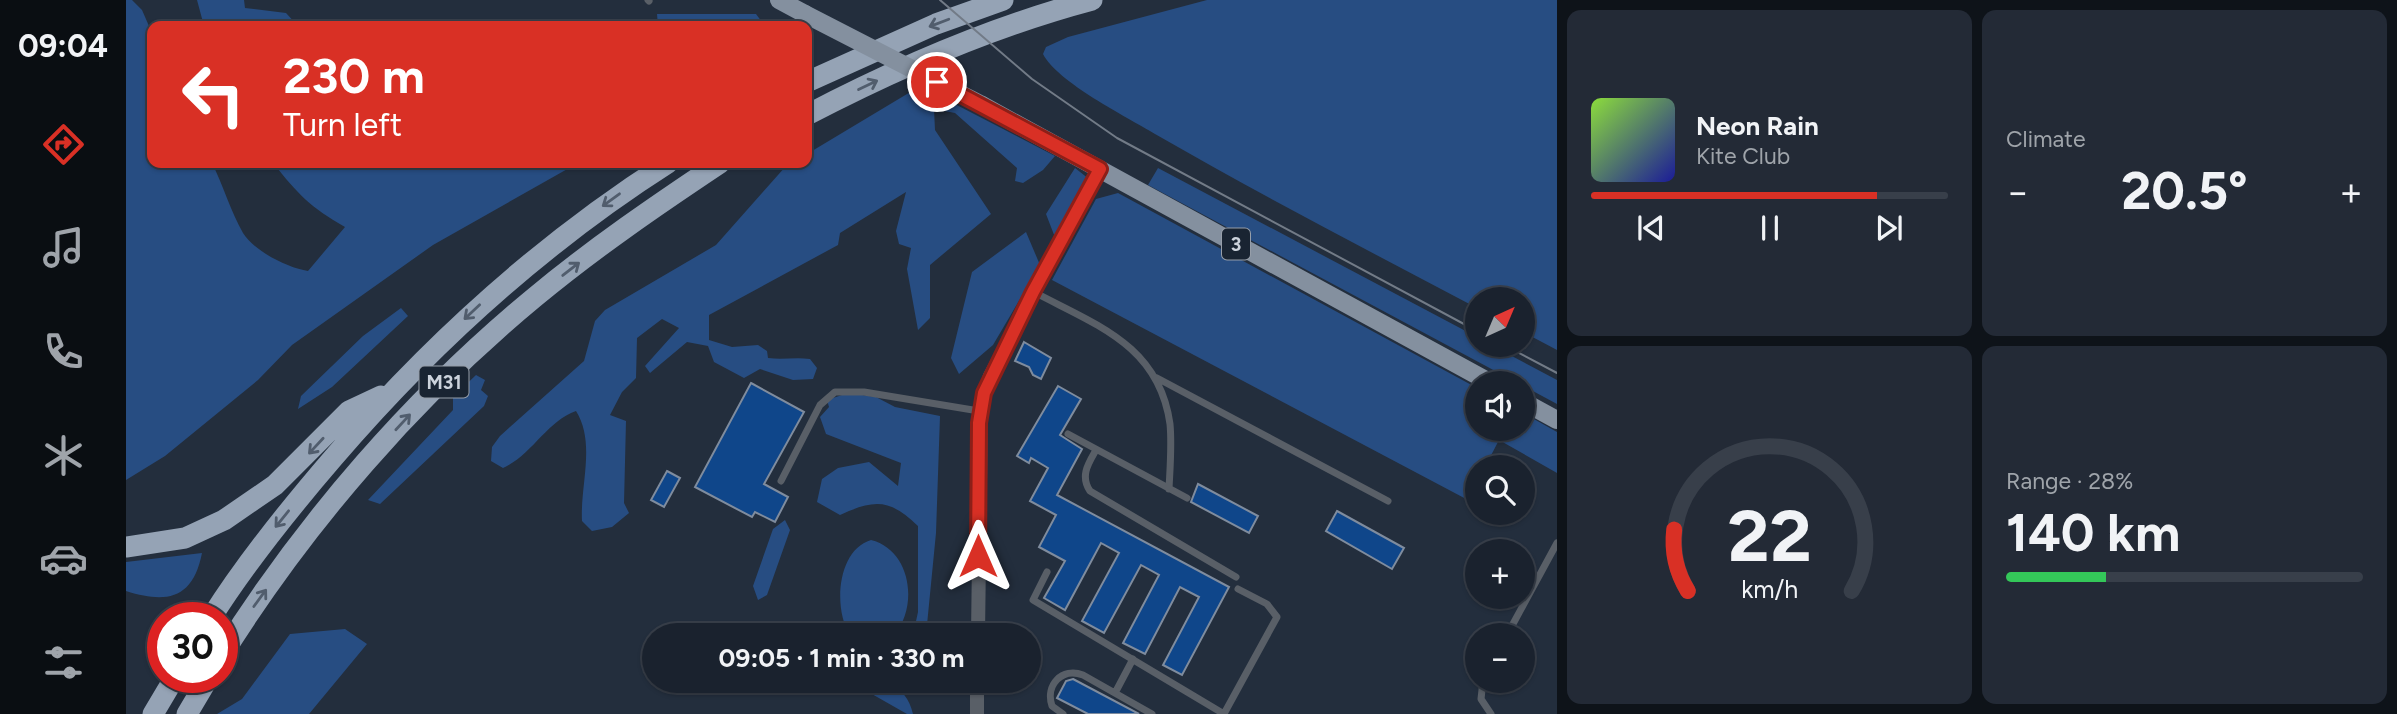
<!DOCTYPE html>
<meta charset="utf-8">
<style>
:root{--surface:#1a222e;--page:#232a36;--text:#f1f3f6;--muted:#9fa4aa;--line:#383f4a;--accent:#d93025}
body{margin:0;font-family:Figtree,sans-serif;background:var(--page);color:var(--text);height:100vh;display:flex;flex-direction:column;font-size:26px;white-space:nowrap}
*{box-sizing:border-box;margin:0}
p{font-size:23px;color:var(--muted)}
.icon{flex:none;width:38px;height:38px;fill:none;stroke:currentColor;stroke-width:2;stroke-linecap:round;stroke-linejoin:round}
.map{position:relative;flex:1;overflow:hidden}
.side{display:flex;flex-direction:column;gap:10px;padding:10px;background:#0e1319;width:840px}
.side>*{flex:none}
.banner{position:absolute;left:21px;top:21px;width:665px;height:147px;border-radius:14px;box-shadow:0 2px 5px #0004,0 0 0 2px var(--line);background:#d93025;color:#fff;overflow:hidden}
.needle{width:46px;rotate:44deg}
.buttons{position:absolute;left:1339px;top:287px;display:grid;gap:14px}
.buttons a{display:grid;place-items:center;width:70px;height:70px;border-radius:50%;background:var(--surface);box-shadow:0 2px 5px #0004,0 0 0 2px var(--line);font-size:35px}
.speed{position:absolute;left:21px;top:602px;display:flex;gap:14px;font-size:35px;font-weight:700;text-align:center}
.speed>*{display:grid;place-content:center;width:91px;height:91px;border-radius:50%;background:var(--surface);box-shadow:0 2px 5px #0004,0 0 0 2px var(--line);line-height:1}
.speed .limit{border:10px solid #d22;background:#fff;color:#111}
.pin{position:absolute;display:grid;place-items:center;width:60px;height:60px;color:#fff;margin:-30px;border:4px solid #fff;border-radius:50%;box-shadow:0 2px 7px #0007}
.me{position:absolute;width:77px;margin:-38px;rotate:0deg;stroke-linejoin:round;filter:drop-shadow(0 0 5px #0008)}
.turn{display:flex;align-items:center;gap:24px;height:147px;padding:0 21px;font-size:32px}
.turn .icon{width:91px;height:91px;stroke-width:2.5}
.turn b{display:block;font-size:49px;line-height:60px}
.big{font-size:52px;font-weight:700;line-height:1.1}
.side .widget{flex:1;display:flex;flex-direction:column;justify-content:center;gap:10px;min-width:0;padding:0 24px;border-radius:14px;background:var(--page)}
.side .dial{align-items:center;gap:0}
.dial svg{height:182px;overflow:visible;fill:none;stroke:var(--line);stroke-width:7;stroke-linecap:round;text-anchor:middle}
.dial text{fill:var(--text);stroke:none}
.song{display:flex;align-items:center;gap:21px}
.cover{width:84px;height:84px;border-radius:10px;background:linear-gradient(135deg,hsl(90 70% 55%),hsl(240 70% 35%))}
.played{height:7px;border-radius:4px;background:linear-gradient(90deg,var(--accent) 80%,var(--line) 80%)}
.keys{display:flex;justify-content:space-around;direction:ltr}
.heat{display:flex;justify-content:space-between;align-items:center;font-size:38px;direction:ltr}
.charge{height:10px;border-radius:5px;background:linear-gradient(90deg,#34c759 28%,var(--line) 0)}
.side .tiles{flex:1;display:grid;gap:10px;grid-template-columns:repeat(2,1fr)}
.trip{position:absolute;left:516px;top:623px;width:399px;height:70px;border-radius:35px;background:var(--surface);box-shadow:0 2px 5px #0004,0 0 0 2px var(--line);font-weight:700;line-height:70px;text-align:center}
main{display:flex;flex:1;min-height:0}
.tabs{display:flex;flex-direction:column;width:126px;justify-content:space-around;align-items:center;background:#0a0e12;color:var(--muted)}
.tabs .icon{width:49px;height:49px}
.tabs .selected{color:var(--accent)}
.tabs b{font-size:32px;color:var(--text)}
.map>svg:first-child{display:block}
.green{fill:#274d82}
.building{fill:#0f468a;stroke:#7f8c9e;stroke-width:2}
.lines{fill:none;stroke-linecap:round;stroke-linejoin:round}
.service{stroke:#595f67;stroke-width:7}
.minor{stroke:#595f67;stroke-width:14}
.primary{stroke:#84909f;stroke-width:18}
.motorway{stroke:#95a3b5;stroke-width:21}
.tram{stroke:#727b87;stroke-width:2}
.primary-bridge{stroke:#84909f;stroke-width:18}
.oneway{stroke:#515d6d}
.route-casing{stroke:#8d1f18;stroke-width:18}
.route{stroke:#d93025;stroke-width:12}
.labels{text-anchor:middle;stroke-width:7;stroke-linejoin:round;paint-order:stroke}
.shield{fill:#192432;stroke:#969ea9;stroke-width:2}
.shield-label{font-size:19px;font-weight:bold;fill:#ccd3dc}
</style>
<main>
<nav class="tabs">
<b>09:04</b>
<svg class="icon selected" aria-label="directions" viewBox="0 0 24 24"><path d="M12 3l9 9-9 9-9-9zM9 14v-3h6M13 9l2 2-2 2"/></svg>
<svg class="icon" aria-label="music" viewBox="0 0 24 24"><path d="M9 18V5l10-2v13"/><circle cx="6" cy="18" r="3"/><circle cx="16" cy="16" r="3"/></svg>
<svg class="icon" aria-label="phone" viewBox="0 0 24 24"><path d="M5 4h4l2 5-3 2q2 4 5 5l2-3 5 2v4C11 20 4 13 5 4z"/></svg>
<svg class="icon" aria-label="climate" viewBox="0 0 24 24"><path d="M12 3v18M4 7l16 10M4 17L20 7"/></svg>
<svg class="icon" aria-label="car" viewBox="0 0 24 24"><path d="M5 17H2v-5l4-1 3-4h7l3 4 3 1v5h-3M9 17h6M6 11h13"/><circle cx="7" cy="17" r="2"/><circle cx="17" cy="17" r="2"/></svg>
<svg class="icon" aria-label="filters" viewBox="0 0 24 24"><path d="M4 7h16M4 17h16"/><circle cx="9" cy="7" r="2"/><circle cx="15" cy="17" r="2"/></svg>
</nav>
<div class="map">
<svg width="1431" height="714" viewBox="0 0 1431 714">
<rect width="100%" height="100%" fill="#232e3d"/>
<path class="green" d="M0,0H6L16,10L26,33V163H86C97,185 105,212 117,233C128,251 162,268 182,271L219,227C184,207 172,194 147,163H452L307,245L166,345L132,380L39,456L0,480Z
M71,0H118L119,8L160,13L172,26H78Z
M1081,0H1431V350L1397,332L1396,299H1351V308C1243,251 1135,195 1029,134C1001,117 931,82 917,54L920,47L942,37Z
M531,14H630L639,26H532Z
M791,88L823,101L929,156L917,170L897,183L889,181L891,168L829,113L808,109L809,130L865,214L804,265V318L792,330L781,269L785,248L773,244L770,231L780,192L714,233L712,245L583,315V340L606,347L632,345L641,351L642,358C657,360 669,357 684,359L691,368L687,379L667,380L634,369L618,378L588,362L582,346L561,342L524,373L519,366L553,328L536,319L511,338L510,378L496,392L484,415L500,421L498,503L503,513L486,527L466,531L456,521C454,485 470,443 450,411C421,421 406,455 377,468L365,461L366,447L374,436L458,361L469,321L479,310L590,245L660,166L666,163H681V154Z
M949,168L963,179L930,240L920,214Z
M1032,168L1351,337V345H1365L1431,380V404L1022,185Z
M992,193L1351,388V429H1396L1397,413L1431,432V473L1373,440L1359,467H1351V483L1342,500L926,280L970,199Z
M900,232L914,265L867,345L833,374L825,358L846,272Z
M275,308L282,316L206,387L172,409L175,396L237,336Z
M350,375L359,380L355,390L362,396L358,406L254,504L242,500L327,410V397Z
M722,393L750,397L769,407L814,416L810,533L800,635H787L792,612V526C764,499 749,499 714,515L691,502L696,479L712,468L743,462L772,486L775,463L700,434L694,417L703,407L701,400Z
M659,520L664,530L641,595L632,600L627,586L647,529Z
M745,540C785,550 793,606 768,635H724C707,609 711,550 745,540Z
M76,553C67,599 41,604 0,591V562Z
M219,629L241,644L183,714H91L116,699L164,634Z
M723,681C753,681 779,680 787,714H781Z"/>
<path class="building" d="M898,342L925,358L915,379L907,375L903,367L889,361Z
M625,383L678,412L638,484L662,497L649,522L629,512L626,517L569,487Z
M932,386L955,399L934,435L956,449L931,495L1103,587L1056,675L1037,665L1073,597L1054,587L1019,654L997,643L1033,575L1015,565L978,633L956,621L993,553L975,543L939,610L918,598L939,561L913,547L930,515L904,501L922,468L905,458L903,463L891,456Z
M541,471L554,478L538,507L525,500Z
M1072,484L1132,516L1123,533L1065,502Z
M1211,511L1278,548L1266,569L1200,531Z
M947,679L1013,714H962L931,698L940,681Z"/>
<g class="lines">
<path class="service" d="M522,0L523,1
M908,292C970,325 1033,345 1044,424C1046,445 1044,468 1043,489
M1031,378L1262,501
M942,434L1061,498
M970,450C962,464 954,476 964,491L1110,577
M655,481L694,405L709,392H738L853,411
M921,572L907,600L1098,714
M1381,635L1431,543
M1357,681L1355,699L1365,714
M989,693L1007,659
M1099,712L1151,617L1141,604L1112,589
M937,714L926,706C919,685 936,667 957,675L1026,714"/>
<path class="minor" d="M852,635L855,404L864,376L974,169
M851,714V681"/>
<path class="primary" d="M653,0L679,14
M856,105L1365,383
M1396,401L1431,420"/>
<path class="motorway" d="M681,82L810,24L877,0
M681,115C771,68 868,26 966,0
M0,547L59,538L98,520L149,485L223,411L255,396
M85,618C121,561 164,508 208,457C306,343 415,244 542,163
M96,655C180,521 288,397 409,297C468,248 531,205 594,163
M27,714L49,677
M61,714L83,677"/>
<path class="tram" d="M814,0L906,79L991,138L1351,331
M1378,345L1431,373"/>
<path class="primary-bridge" d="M679,14L856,105"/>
</g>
<defs><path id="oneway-shaft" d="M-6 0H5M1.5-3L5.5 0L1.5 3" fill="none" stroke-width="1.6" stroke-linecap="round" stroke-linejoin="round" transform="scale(1.75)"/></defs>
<g class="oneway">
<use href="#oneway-shaft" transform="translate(813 23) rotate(159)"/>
<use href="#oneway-shaft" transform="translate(742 85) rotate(-26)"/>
<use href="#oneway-shaft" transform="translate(485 200) rotate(144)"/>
<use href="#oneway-shaft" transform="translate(445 269) rotate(-38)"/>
<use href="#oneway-shaft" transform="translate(346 312) rotate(137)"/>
<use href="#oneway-shaft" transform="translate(277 422) rotate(-47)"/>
<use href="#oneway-shaft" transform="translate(190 446) rotate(133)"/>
<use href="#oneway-shaft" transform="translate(156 519) rotate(129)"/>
<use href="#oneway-shaft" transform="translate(134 598) rotate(-54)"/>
</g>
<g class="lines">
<defs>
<path id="route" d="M811,82L974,169L907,292L858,393L853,423L852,556"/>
</defs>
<use href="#route" class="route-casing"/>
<use href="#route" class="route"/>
</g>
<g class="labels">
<g class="shield">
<rect x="1096" y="228.5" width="28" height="31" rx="5"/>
<rect x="293.5" y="366.5" width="49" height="31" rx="5"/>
</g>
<g class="shield-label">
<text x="1110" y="251">3</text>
<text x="318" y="389">M31</text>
</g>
</g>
</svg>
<div class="buttons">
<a><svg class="needle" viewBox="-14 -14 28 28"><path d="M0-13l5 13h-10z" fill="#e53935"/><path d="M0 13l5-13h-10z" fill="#9fa4aa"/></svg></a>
<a><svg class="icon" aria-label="sound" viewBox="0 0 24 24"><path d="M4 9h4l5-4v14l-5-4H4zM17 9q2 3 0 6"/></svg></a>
<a><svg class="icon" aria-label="search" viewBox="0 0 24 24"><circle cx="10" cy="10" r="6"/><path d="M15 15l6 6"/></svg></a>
<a>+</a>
<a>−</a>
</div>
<div class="speed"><div class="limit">30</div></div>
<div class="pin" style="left:811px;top:82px;background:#d93025"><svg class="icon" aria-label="arrive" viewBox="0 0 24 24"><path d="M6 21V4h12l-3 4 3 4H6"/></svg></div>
<svg class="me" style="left:852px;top:556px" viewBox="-20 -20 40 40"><path d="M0-17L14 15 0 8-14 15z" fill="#d93025" stroke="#fff" stroke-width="4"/></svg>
<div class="trip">09:05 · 1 min · 330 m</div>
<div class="banner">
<div class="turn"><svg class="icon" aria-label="left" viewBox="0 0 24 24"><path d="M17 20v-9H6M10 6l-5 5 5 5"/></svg><div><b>230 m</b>Turn left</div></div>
</div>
</div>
<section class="side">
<div class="tiles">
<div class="widget">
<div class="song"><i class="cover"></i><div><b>Neon Rain</b><p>Kite Club</p></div></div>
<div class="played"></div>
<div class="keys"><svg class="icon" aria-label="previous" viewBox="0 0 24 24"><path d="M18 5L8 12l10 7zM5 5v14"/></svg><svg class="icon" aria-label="pause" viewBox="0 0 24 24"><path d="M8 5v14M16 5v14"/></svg><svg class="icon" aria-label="next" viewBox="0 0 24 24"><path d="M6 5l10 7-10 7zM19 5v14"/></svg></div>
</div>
<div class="widget"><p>Climate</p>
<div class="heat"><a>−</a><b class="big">20.5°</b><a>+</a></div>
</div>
<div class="widget dial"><svg viewBox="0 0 100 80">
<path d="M14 69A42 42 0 1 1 86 69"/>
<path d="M14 69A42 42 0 0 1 8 42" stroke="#d93025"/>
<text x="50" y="56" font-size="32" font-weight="700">22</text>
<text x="50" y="72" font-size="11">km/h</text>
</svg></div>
<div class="widget"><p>Range · 28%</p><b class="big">140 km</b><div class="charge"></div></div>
</div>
</section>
</main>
